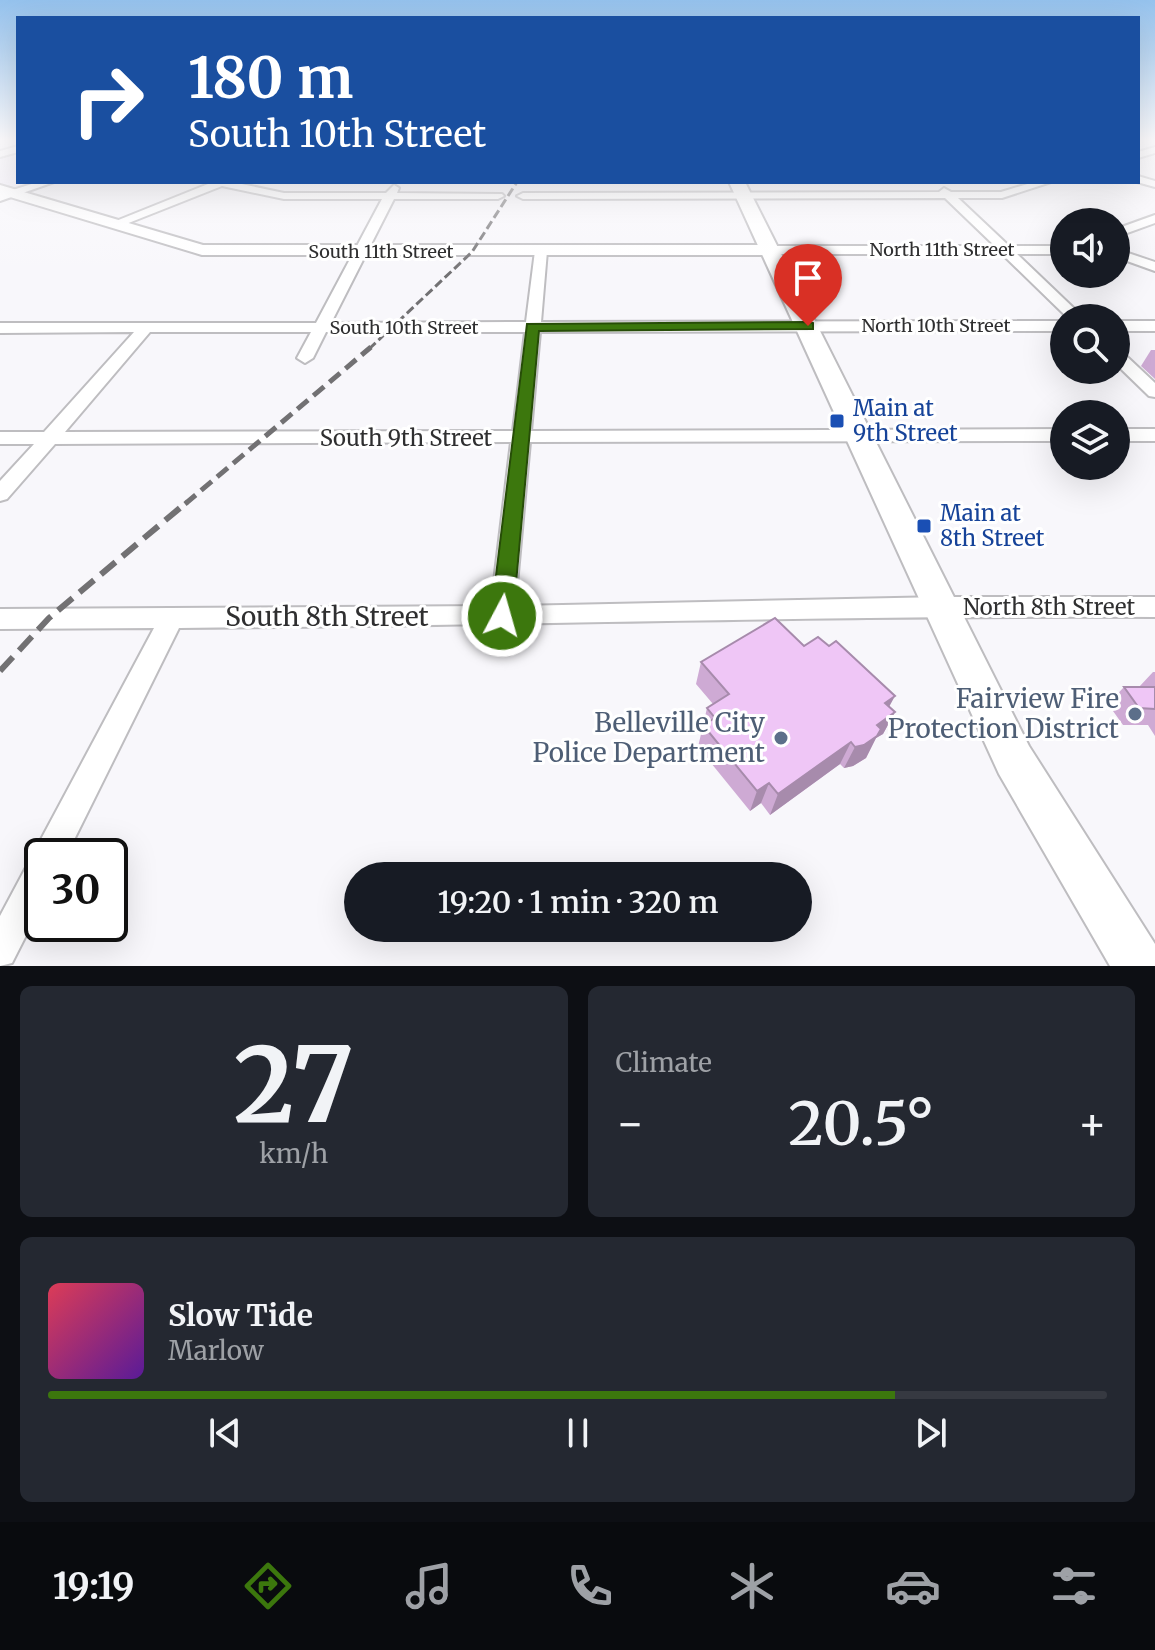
<!DOCTYPE html>
<meta charset="utf-8">
<style>
:root{--surface:#171b24;--page:#242831;--text:#f1f3f6;--muted:#9ea1a6;--line:#363941;--accent:#3c770d}
body{margin:0;font-family:Merriweather,serif;background:var(--page);color:var(--text);height:100vh;display:flex;flex-direction:column;font-size:30px;white-space:nowrap}
*{box-sizing:border-box;margin:0}
p{font-size:26px;color:var(--muted)}
.icon{flex:none;width:44px;height:44px;fill:none;stroke:currentColor;stroke-width:2;stroke-linecap:round;stroke-linejoin:round}
.map{position:relative;height:966px;overflow:hidden}
.details{display:flex;flex-direction:column;gap:20px;padding:20px;background:#0d0f14;flex:1}
.details>*{flex:none}
.guide{position:absolute;left:16px;top:16px;width:1124px;height:168px;border-radius:0px;box-shadow:0 8px 32px #0002;background:#1a4fa0;color:#fff;overflow:hidden}
.tools{position:absolute;left:1050px;top:208px;display:grid;gap:16px}
.tools a{display:grid;place-items:center;width:80px;height:80px;border-radius:50%;background:var(--surface);box-shadow:0 8px 32px #0002;font-size:40px}
.speed{position:absolute;left:24px;top:838px;display:flex;gap:16px;font-size:40px;font-weight:700;text-align:center}
.speed>*{display:grid;place-content:center;width:104px;height:104px;border-radius:50%;background:var(--surface);box-shadow:0 8px 32px #0002;line-height:1}
.speed .limit{border:4px solid #111;border-radius:12px;background:#fff;color:#111}
.pin{position:absolute;display:grid;place-items:center;width:68px;height:68px;color:#fff;margin:-82px -34px;border-radius:50% 50% 50% 0;rotate:-45deg;box-shadow:0 0 8px #0007}
.pin .icon{rotate:45deg}
.me{position:absolute;width:88px;margin:-44px;rotate:6deg;stroke-linejoin:round;filter:drop-shadow(0 0 6px #0008)}
.turn{display:flex;align-items:center;gap:28px;height:168px;padding:0 40px;font-size:36px}
.turn .icon{width:104px;height:104px;stroke-width:2.5}
.turn b{display:block;font-size:56px;line-height:68px}
.big{font-size:60px;font-weight:600;line-height:1.1}
.details .widget{flex:1;display:flex;flex-direction:column;justify-content:center;gap:12px;min-width:0;padding:0 28px;border-radius:12px;background:var(--page)}
.details .dial{align-items:center;gap:0}
.dial b{font-size:104px;line-height:1}
.song{display:flex;align-items:center;gap:24px}
.cover{width:96px;height:96px;border-radius:12px;background:linear-gradient(135deg,hsl(350 70% 55%),hsl(270 70% 35%))}
.played{height:8px;border-radius:4px;background:linear-gradient(90deg,var(--accent) 80%,var(--line) 80%)}
.keys{display:flex;justify-content:space-around;direction:ltr}
.heat{display:flex;justify-content:space-between;align-items:center;font-size:44px;direction:ltr}
.details .tiles{flex:1;display:grid;gap:20px;grid-template-columns:1fr 1fr}
.widget:last-child{grid-column:span 2}
.trip{position:absolute;left:344px;top:862px;width:468px;height:80px;border-radius:40px;background:var(--surface);box-shadow:0 8px 32px #0002;font-weight:600;line-height:80px;text-align:center}
.tabs{display:flex;height:128px;justify-content:space-around;align-items:center;background:#090b0e;color:var(--muted)}
.tabs .icon{width:56px;height:56px}
.tabs .active{color:var(--accent)}
.tabs b{font-size:36px;color:var(--text)}
.map>svg:first-child{display:block}
.built{fill:#efebf6}
.lines{fill:none;stroke-linecap:round;stroke-linejoin:round}
.minor-casing{stroke:#bebdc0;stroke-width:4}
.tertiary-casing{stroke:#bebdc0;stroke-width:4}
.secondary-casing{stroke:#bebdc0;stroke-width:4}
.minor{fill:#fff;fill-rule:evenodd}
.tertiary{fill:#fff;fill-rule:evenodd}
.secondary{fill:#fff;fill-rule:evenodd}
.rail-far2{stroke:#727173;stroke-width:3;stroke-dasharray:9 4;stroke-linecap:butt}
.rail-far1{stroke:#727173;stroke-width:5;stroke-dasharray:14 7;stroke-linecap:butt}
.rail{stroke:#727173;stroke-width:6;stroke-dasharray:19 9;stroke-linecap:butt}
.wall{fill:#ceaad4}
.shaded-wall{fill:#a78bac}
.building{fill:#efc6f6;stroke:#a78bac;stroke-width:2}
.route{fill:#3c770d;stroke:#274d08;stroke-width:2}
.transit-dot{fill:#1a4fb4;stroke:#fff;stroke-width:3}
.service-dot{fill:#5c6f8a;stroke:#fff;stroke-width:3}
.labels{text-anchor:middle;stroke-width:6;stroke-linejoin:round;paint-order:stroke}
.far-street-label{font-size:18px;fill:#2f2f30;stroke:#fff}
.transit-label{font-size:22px;fill:#164399;stroke:#fff;text-anchor:start}
.street-label{font-size:22px;fill:#2f2f30;stroke:#fff}
.near-street-label{font-size:26px;fill:#2f2f30;stroke:#fff}
.near-service-label{font-size:26px;fill:#4e5e75;stroke:#fff;text-anchor:end}
</style>
<div class="map">
<svg width="1155" height="966" viewBox="0 0 1155 966">
<rect width="100%" height="100%" fill="#f8f7fb"/>
<path class="built" d="M18,150V182H44L17,190L0,186V155Z"/>
<g class="lines">
<defs>
<path id="minor" d="M18,146V152L0,157V151Z
M1155,147V153L1138,158V152Z
M1138,176L1155,181V187L1137,182Z
M38,182H54L0,201V194Z
M213,182H232L284,193H386L394,185L399,188L397,193L502,194L504,196L498,199H394L331,323L526,322L535,251L541,247L547,251L541,322L1064,321V331L540,332L531,431L1064,429V441L530,442L515,606L943,597H1155V617C830,615 505,626 179,628L66,856H42V904L12,963L0,966V916L154,628L0,629V609L491,606L511,442L55,444L7,499L0,501V481L34,444H0V432H44L134,332L0,333V323H316L382,199H284L222,186L121,226L111,223ZM150,332H311L297,358L305,363L313,358L326,332H525L513,431L65,432Z
M1034,182H1051L1002,198H958L1009,246H1064V254H1017L1084,318H1068L1002,254H771L765,250L771,246H995L945,198L523,199L517,196L523,193L939,192L944,188L951,192H1001Z
M1155,215V223L1116,237V229Z
M1116,249L1155,262V271L1116,257Z
M1116,321H1155V331H1116Z
M1116,350L1122,352L1155,383V397L1149,396L1116,364Z
M1116,429H1155V441H1116Z"/>
<path id="tertiary" d="M0,185L203,245H771L779,250L771,255H202L0,194Z"/>
<path id="secondary" d="M729,182H745L1029,746L1155,944V966H1110L999,774Z"/>
</defs>
<use href="#minor" class="minor-casing"/>
<use href="#tertiary" class="tertiary-casing"/>
<use href="#secondary" class="secondary-casing"/>
<use href="#minor" class="minor"/>
<use href="#tertiary" class="tertiary"/>
<use href="#secondary" class="secondary"/>
<path class="rail-far2" d="M369,349L472,252L517,182"/>
<path class="rail-far1" d="M185,504L371,347"/>
<path class="rail" d="M0,671L49,618L187,502"/>
</g>
<path class="wall" d="M1151,350H1155V379L1141,366Z
M804,646L895,712L883,734L876,738L866,758L853,766L844,768L840,764L770,815L761,803L750,811L698,747L707,708L713,704L696,684L701,662Z
M1153,672H1155V736L1148,725H1123L1108,704L1124,687H1139Z"/>
<path class="shaded-wall" d="M895,696L883,718L885,703Z
M895,712L883,734L876,738L866,758L853,766L844,768L855,747L877,725Z
M851,742L840,764L770,815L778,794Z
M769,783L761,803L750,811L757,791Z"/>
<path class="building" d="M775,618L804,646L818,637L829,646L836,641L895,696L885,703L895,712L877,725L881,729L877,736L864,745L855,747L851,742L778,794L769,783L757,791L703,725L715,718L707,708L729,694L701,662Z
M1124,687H1155V709L1139,708Z"/>
<linearGradient id="sky" x2="0" y2="1"><stop stop-color="#95c2ed"/><stop offset="0.51" stop-color="#fcfbfd"/><stop offset="1" stop-color="#fcfbfd" stop-opacity="0"/></linearGradient>
<rect width="1155" height="273" fill="url(#sky)"/>
<path class="route" d="M808,322L813,323V329L539,331L513,616L510,622H494L491,616L527,324Z"/>
<g class="transit-dot">
<rect x="829" y="413" width="16" height="16" rx="4"/>
<rect x="916" y="518" width="16" height="16" rx="4"/>
</g>
<g class="service-dot">
<circle cx="1135" cy="714" r="8"/>
<circle cx="781" cy="738" r="8"/>
</g>
<g class="labels">
<g class="far-street-label">
<text x="942" y="256">North 11th Street</text>
<text x="381" y="258">South 11th Street</text>
<text x="936" y="332">North 10th Street</text>
<text x="404" y="334">South 10th Street</text>
</g>
<g class="transit-label">
<text x="853" y="416">Main at<tspan x="853" dy="25">9th Street</tspan></text>
<text x="940" y="521">Main at<tspan x="940" dy="25">8th Street</tspan></text>
</g>
<g class="street-label">
<text x="406" y="446">South 9th Street</text>
<text x="1049" y="615">North 8th Street</text>
</g>
<g class="near-street-label">
<text x="327" y="626">South 8th Street</text>
</g>
<g class="near-service-label">
<text x="1119" y="708">Fairview Fire<tspan x="1119" dy="30">Protection District</tspan></text>
<text x="765" y="732">Belleville City<tspan x="765" dy="30">Police Department</tspan></text>
</g>
</g>
</svg>
<div class="tools">
<a><svg class="icon" aria-label="sound" viewBox="0 0 24 24"><path d="M4 9h4l5-4v14l-5-4H4zM17 9q2 3 0 6"/></svg></a>
<a><svg class="icon" aria-label="search" viewBox="0 0 24 24"><circle cx="10" cy="10" r="6"/><path d="M15 15l6 6"/></svg></a>
<a><svg class="icon" aria-label="layers" viewBox="0 0 24 24"><path d="M12 4l9 5-9 5-9-5zM3 14l9 5 9-5"/></svg></a>
</div>
<div class="speed"><div class="limit">30</div></div>
<div class="pin" style="left:808px;top:326px;background:#d93025"><svg class="icon" aria-label="arrive" viewBox="0 0 24 24"><path d="M6 21V4h12l-3 4 3 4H6"/></svg></div>
<svg class="me" style="left:502px;top:616px" viewBox="-20 -20 40 40"><circle r="17" fill="#3c770d" stroke="#fff" stroke-width="3"/><path d="M0-11L8 9 0 5-8 9z" fill="#fff"/></svg>
<div class="trip">19:20 · 1 min · 320 m</div>
<div class="guide">
<div class="turn"><svg class="icon" aria-label="right" viewBox="0 0 24 24"><path d="M7 20v-9h11M14 6l5 5-5 5"/></svg><div><b>180 m</b>South 10th Street</div></div>
</div>
</div>
<section class="details">
<div class="tiles">
<div class="widget dial"><b>27</b><p>km/h</p></div>
<div class="widget"><p>Climate</p>
<div class="heat"><a>−</a><b class="big">20.5°</b><a>+</a></div>
</div>
<div class="widget">
<div class="song"><i class="cover"></i><div><b>Slow Tide</b><p>Marlow</p></div></div>
<div class="played"></div>
<div class="keys"><svg class="icon" aria-label="previous" viewBox="0 0 24 24"><path d="M18 5L8 12l10 7zM5 5v14"/></svg><svg class="icon" aria-label="pause" viewBox="0 0 24 24"><path d="M8 5v14M16 5v14"/></svg><svg class="icon" aria-label="next" viewBox="0 0 24 24"><path d="M6 5l10 7-10 7zM19 5v14"/></svg></div>
</div>
</div>
</section>
<nav class="tabs">
<b>19:19</b>
<svg class="icon active" aria-label="directions" viewBox="0 0 24 24"><path d="M12 3l9 9-9 9-9-9zM9 14v-3h6M13 9l2 2-2 2"/></svg>
<svg class="icon" aria-label="music" viewBox="0 0 24 24"><path d="M9 18V5l10-2v13"/><circle cx="6" cy="18" r="3"/><circle cx="16" cy="16" r="3"/></svg>
<svg class="icon" aria-label="phone" viewBox="0 0 24 24"><path d="M5 4h4l2 5-3 2q2 4 5 5l2-3 5 2v4C11 20 4 13 5 4z"/></svg>
<svg class="icon" aria-label="climate" viewBox="0 0 24 24"><path d="M12 3v18M4 7l16 10M4 17L20 7"/></svg>
<svg class="icon" aria-label="car" viewBox="0 0 24 24"><path d="M5 17H2v-5l4-1 3-4h7l3 4 3 1v5h-3M9 17h6M6 11h13"/><circle cx="7" cy="17" r="2"/><circle cx="17" cy="17" r="2"/></svg>
<svg class="icon" aria-label="filters" viewBox="0 0 24 24"><path d="M4 7h16M4 17h16"/><circle cx="9" cy="7" r="2"/><circle cx="15" cy="17" r="2"/></svg>
</nav>
